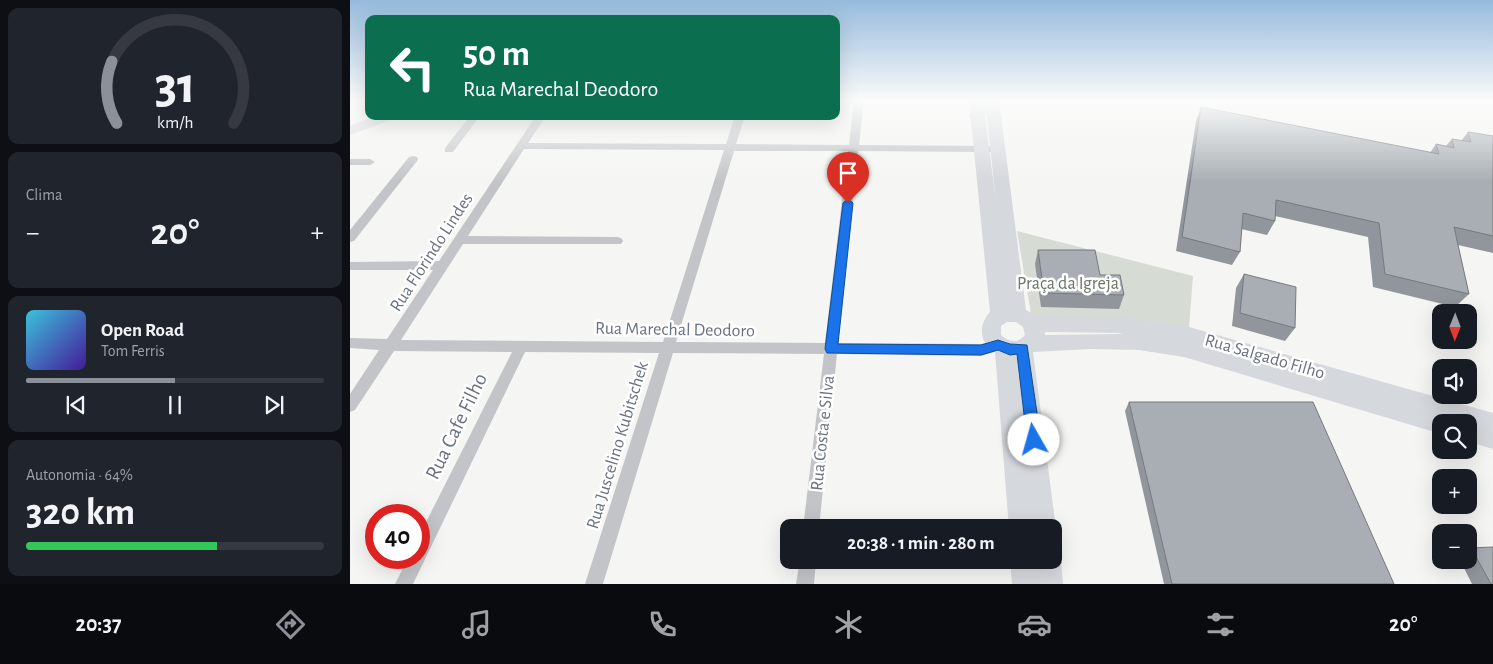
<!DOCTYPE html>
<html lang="pt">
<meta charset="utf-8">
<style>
:root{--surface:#171b24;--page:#20242c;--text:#f1f3f6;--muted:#9ea1a6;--line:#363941;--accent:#8c9099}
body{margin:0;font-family:"Alegreya Sans",sans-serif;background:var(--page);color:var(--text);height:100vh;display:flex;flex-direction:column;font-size:19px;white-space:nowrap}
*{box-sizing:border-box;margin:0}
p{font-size:16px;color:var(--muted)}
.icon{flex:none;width:28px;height:28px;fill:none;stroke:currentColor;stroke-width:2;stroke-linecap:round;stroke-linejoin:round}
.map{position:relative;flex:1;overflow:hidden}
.sheet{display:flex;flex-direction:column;gap:8px;padding:8px;background:#0d0f14;width:350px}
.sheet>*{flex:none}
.banner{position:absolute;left:15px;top:15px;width:475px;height:105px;border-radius:10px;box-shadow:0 5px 20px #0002;background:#0b6e4f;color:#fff;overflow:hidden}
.needle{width:32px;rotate:181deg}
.controls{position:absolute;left:1082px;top:304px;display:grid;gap:10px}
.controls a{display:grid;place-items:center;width:45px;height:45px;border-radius:10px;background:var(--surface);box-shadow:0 5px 20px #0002;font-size:25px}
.speed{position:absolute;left:15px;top:504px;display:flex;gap:10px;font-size:25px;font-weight:700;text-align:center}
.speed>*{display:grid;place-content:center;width:65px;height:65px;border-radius:50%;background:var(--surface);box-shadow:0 5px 20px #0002;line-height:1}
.speed .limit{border:8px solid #d22;background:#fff;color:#111}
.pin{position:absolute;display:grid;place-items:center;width:42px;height:42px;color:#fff;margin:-51px -21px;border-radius:50% 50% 50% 0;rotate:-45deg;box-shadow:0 0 5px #0007}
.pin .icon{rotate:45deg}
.me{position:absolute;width:55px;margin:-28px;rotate:353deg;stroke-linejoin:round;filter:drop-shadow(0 0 4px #0008)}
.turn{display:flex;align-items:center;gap:18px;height:105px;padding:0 15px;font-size:22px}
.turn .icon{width:65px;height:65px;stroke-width:2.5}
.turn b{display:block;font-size:35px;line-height:42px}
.big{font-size:38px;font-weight:700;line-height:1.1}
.sheet .tile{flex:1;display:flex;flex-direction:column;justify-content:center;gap:8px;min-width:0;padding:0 18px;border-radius:10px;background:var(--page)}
.sheet .dial{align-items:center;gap:0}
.dial svg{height:130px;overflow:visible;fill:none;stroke:var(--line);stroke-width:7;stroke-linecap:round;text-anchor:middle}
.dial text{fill:var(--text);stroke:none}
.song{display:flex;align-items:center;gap:15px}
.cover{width:60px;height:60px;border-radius:8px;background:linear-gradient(135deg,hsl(190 70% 55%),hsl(260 70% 35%))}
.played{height:5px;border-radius:2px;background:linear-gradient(90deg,var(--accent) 50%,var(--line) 50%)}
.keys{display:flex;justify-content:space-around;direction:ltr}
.heat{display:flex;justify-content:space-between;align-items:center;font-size:28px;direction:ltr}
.charge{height:8px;border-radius:4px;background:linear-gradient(90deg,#34c759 64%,var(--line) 0)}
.trip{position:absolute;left:430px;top:519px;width:282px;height:50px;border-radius:10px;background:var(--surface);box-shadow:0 5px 20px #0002;font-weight:700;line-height:50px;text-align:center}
.tab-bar{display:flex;height:80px;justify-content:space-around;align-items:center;background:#090b0e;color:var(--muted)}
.tab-bar .icon{width:35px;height:35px}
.tab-bar .active{color:var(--accent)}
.tab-bar b{font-size:22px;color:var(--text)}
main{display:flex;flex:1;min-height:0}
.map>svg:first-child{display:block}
.green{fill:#d6dcd4}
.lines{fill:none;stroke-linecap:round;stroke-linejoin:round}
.street{fill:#c2c4c7;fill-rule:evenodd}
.secondary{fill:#d5d8dc;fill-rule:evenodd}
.highway{fill:#d5d8dc;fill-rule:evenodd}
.wall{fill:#90969b}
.building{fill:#a8aeb4;stroke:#767a7e}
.route{fill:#1a73e8;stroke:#114b97}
.labels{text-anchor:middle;stroke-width:5;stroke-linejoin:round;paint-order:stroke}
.street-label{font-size:18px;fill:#687380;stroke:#fff}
.park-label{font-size:18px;fill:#687866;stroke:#fff}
.near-street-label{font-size:21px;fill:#687380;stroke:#fff}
</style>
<main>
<section class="sheet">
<div class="tile dial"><svg viewBox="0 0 100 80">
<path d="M14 69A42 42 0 1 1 86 69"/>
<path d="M14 69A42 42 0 0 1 11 31" stroke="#8c9099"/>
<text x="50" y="56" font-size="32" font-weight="700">31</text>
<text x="50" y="72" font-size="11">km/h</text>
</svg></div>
<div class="tile"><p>Clima</p>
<div class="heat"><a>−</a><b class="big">20°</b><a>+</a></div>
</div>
<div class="tile">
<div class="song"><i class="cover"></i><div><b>Open Road</b><p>Tom Ferris</p></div></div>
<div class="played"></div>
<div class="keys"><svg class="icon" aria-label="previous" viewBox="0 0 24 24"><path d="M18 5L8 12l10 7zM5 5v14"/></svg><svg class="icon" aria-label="pause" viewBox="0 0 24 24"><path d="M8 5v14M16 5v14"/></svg><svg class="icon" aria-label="next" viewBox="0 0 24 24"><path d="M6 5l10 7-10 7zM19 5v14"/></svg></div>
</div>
<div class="tile"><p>Autonomia · 64%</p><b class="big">320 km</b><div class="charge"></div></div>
</section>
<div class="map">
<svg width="1143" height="584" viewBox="0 0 1143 584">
<rect width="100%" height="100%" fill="#f5f6f3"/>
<path class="green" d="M667,231L843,276L839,328L682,320Z"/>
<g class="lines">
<path class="street" d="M504,100H514L509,145L641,146L646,149L641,152L508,151L488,343L631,344L649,340L654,341L656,345L654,349L631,356L487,354L469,528H453L474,354L323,353L253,584H235L309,353L175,352L63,584H45L58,558H69V536L162,352L44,351L5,410L0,412V394L29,350L0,348V338L37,339L83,270H0V262L89,261L186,116H196L178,143L376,144L385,116H395L386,144L499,145ZM174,149L374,150L313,342L51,340L113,244H271L273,241L271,238L267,237L118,236ZM384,151H498L475,343L326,342Z
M120,116H130L103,152H95V148Z
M63,156L67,157L68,159L67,161L4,241L0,242V230L59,157Z
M0,159H20L25,162L20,165H0Z
M450,560H466L464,584H446Z"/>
<path class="secondary" d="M619,100H633L646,202L635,100H649L676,310L687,316L768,317L839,327L1143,413V449L1119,442V422L1100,420L1101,422H1091V434L834,357L789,350L740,349L683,352L706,528L704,534V528H659L645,352C629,343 628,325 640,312ZM657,322H666L673,327L675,335C668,344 659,342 651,335V326ZM695,332L768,333L773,334L695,335Z
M24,116H45L43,119L0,135V126Z
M704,550L707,551L711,560L713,584H662L660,560H704Z"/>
<path class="highway" d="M623,100H641L634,120L628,121L622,120L619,116Z"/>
</g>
<path class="wall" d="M851,107L1080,153L1086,144L1096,146L1102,139L1111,141L1118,132L1143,136V253L1108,245L1119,294L1105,307L1023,287L1018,237L925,216V221L917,235L891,229L890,252L882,265L826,251L846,121Z
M688,250L750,275L774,295L769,309L691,307L685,264Z
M894,274L945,328L935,341L882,326L886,288Z
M779,402L1044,584H814L775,411Z
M1121,548L1143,584H1122L1110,560H1119V549Z"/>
<path class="building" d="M851,107L1089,154L1086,144L1104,148L1102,139L1121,142L1118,132L1143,136V236L1104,227L1119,294L1035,274L1029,223L926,200L925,221L893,213L890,252L832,237Z
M688,250H745L750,275H770L774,295L694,293Z
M894,274L946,287L945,328L890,313Z
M779,402H963L1044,584H822Z
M1143,547V584H1141L1121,548Z"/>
<linearGradient id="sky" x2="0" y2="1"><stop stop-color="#96badc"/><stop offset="0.55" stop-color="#fafbfa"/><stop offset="1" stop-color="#fafbfa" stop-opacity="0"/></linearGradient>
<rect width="1143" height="182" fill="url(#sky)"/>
<path class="route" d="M498,199L503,203L488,344L631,345L648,340L660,344L677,345L691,440L689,445L684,447L679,445L677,440L667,354L660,355L648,350L631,355L477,353L475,349L493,203Z"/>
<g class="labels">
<g class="street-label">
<text transform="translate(81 252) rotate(-57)" y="6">Rua Florindo Lindes</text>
<text transform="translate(325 329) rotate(1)" y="6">Rua Marechal Deodoro</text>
<text transform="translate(915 356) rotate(16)" y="6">Rua Salgado Filho</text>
<text transform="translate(472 433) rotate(-84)" y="6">Rua Costa e Silva</text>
<text transform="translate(267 445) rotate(-73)" y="6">Rua Juscelino Kubitschek</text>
</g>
<g class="park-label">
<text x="718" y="289">Praça da Igreja</text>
</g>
<g class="near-street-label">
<text transform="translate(106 426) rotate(-64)" y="7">Rua Cafe Filho</text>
</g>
</g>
</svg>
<div class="controls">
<a><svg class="needle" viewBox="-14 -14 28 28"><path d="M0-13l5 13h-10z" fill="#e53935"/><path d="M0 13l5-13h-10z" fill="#9ea1a6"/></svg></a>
<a><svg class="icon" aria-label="sound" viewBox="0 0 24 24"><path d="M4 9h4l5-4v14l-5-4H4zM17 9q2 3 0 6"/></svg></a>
<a><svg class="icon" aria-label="search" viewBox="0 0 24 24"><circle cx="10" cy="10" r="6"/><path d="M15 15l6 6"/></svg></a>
<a>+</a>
<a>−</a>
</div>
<div class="speed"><div class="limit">40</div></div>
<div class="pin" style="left:498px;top:203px;background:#d93025"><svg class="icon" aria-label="arrive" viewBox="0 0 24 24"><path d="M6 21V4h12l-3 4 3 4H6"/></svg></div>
<svg class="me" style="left:684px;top:440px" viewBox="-20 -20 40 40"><circle r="19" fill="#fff"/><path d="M0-13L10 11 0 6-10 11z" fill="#1a73e8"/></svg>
<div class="trip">20:38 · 1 min · 280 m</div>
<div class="banner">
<div class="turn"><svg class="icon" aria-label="left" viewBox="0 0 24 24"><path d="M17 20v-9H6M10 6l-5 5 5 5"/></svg><div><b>50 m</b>Rua Marechal Deodoro</div></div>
</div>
</div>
</main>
<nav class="tab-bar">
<b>20:37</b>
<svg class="icon active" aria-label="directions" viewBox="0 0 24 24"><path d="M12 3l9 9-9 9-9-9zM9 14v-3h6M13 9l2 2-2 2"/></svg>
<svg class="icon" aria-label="music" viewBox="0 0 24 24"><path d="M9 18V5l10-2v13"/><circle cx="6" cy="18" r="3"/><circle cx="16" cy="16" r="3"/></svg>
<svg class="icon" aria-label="phone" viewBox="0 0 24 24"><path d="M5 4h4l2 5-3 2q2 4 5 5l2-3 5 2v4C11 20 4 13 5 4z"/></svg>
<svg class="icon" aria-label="climate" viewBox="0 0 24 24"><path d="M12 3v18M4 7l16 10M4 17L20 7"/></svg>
<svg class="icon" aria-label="car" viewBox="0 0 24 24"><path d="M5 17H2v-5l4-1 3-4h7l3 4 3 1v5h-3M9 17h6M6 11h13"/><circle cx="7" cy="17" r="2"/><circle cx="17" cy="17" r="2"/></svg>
<svg class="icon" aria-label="filters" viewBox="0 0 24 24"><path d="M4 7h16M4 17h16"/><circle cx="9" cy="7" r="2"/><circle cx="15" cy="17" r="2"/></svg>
<b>20°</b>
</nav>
